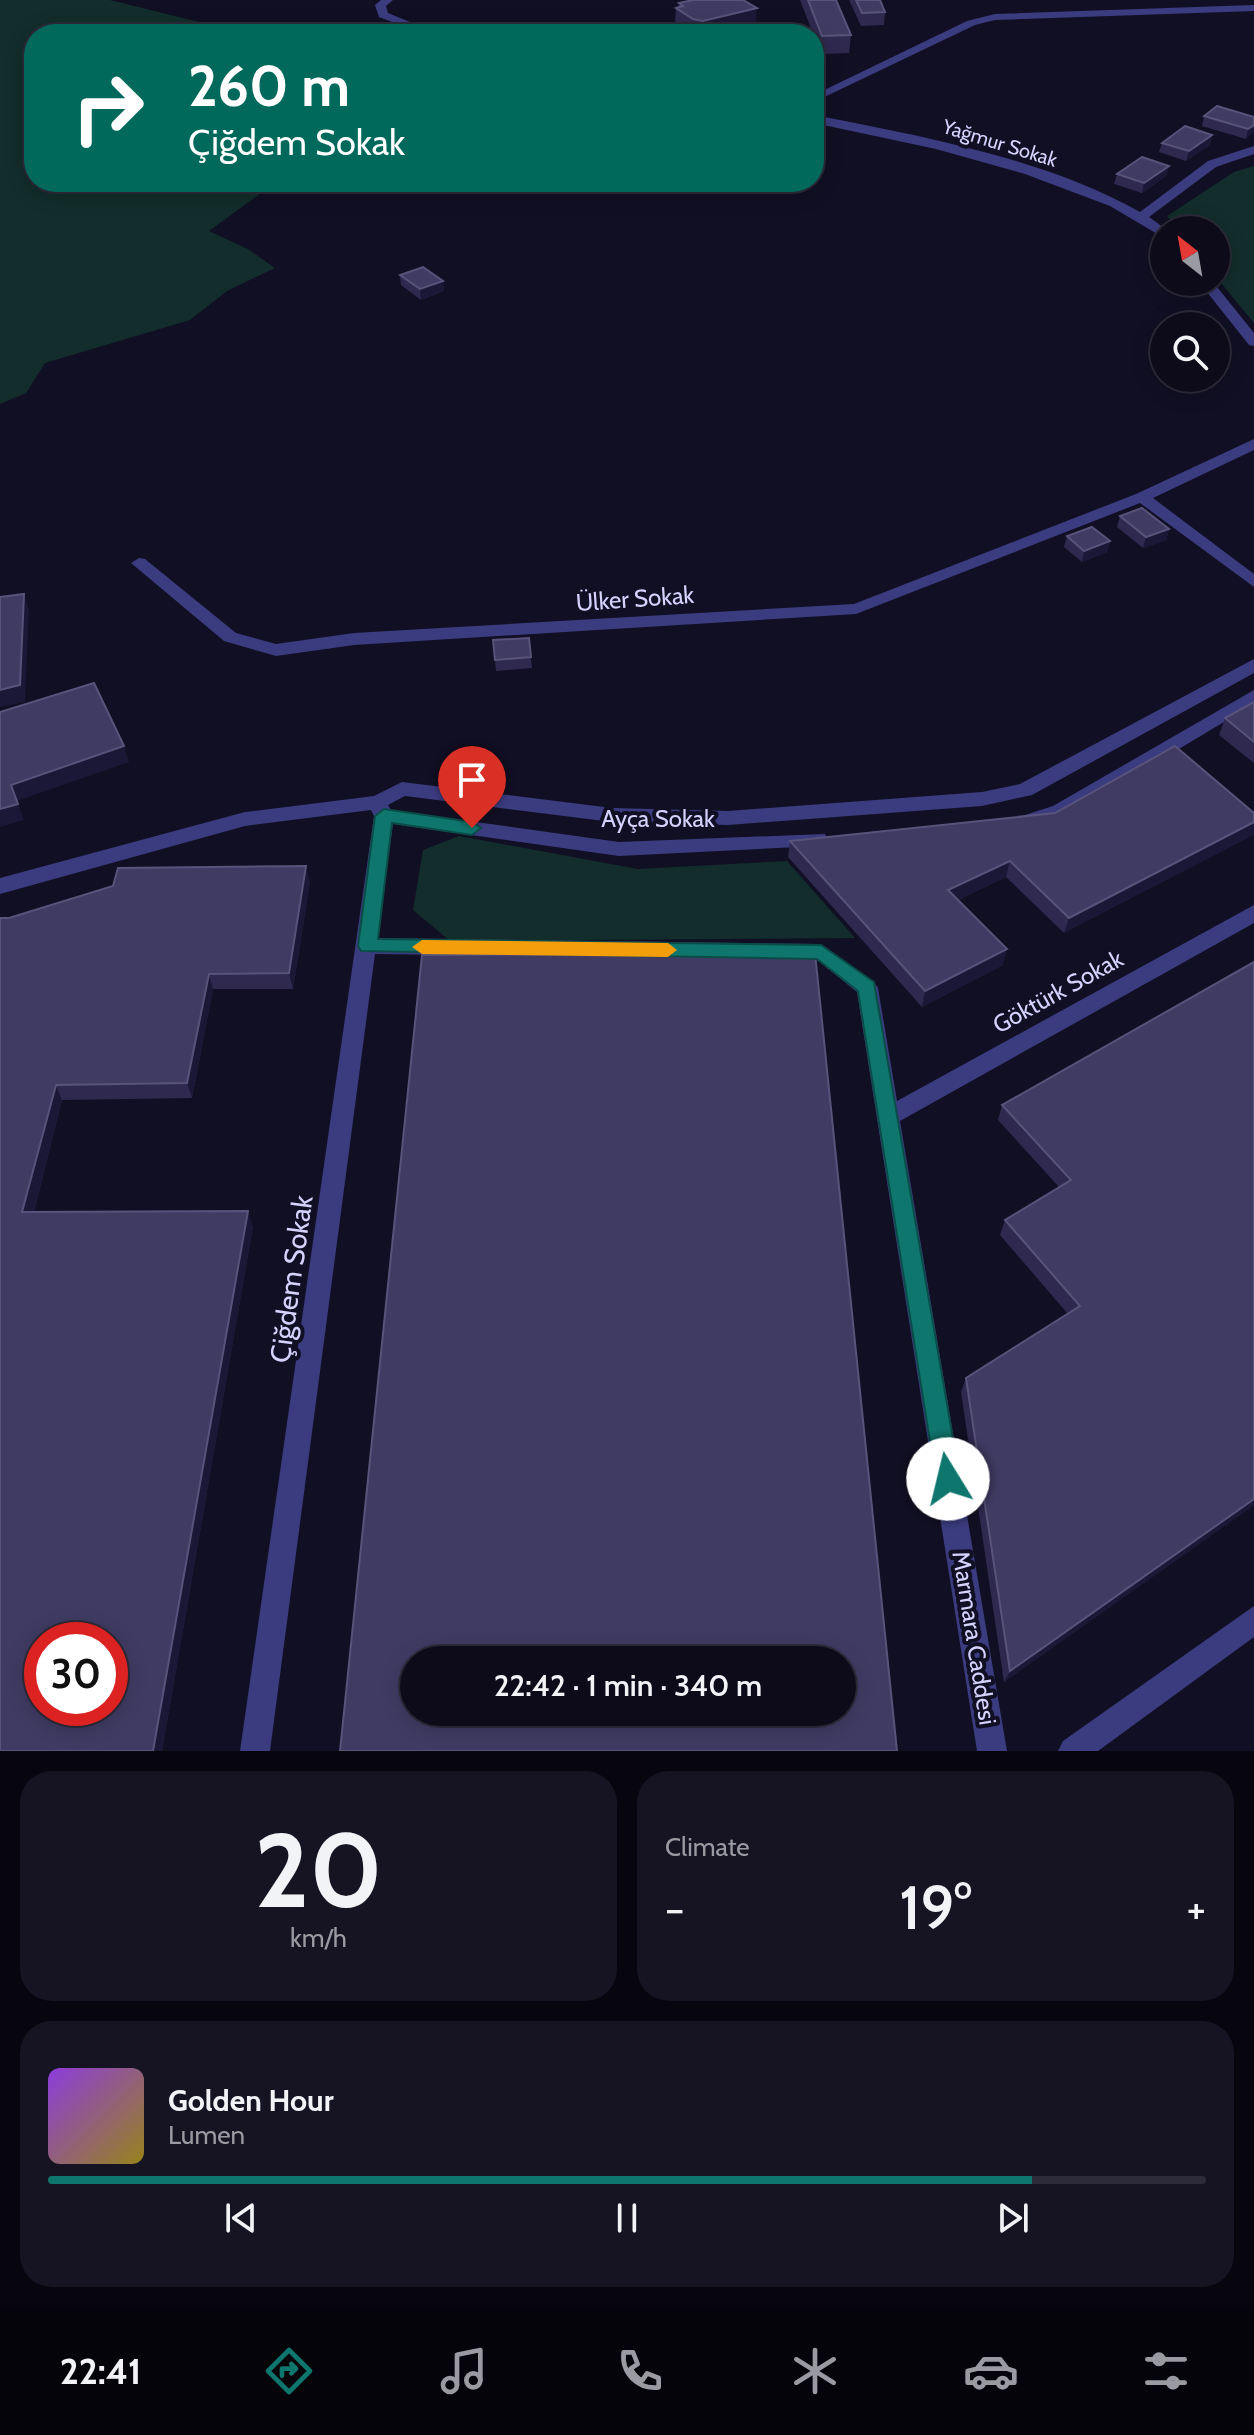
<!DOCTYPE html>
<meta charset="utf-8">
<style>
:root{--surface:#0d0b1a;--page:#161423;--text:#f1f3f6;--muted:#9a9ba2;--line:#2d2b39;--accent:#0f766e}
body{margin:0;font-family:Cabin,sans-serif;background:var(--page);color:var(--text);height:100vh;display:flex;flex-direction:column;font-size:30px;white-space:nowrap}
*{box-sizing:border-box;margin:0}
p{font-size:26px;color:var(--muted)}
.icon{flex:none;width:44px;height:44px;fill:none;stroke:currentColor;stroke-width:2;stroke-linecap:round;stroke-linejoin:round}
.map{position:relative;height:1751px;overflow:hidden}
.panel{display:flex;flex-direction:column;gap:20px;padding:20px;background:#07060e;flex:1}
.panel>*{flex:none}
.banner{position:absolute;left:24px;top:24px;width:800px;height:168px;border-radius:32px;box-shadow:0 4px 20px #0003,0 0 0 2px var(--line);background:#00695c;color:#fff;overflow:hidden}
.needle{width:52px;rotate:329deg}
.tools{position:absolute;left:1150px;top:216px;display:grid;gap:16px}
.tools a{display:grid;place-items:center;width:80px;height:80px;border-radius:50%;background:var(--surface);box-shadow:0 4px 20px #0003,0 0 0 2px var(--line);font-size:40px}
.speed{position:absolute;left:24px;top:1622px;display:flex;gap:16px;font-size:40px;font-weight:700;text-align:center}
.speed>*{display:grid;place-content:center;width:104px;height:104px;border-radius:50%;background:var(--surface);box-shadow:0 4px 20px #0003,0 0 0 2px var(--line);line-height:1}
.speed .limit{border:12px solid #d22;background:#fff;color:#111}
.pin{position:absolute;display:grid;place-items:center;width:68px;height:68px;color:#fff;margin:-82px -34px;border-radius:50% 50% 50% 0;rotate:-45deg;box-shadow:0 0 8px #0007}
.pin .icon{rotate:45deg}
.me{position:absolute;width:88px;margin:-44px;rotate:351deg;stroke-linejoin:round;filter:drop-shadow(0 0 6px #0008)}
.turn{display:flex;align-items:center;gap:28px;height:168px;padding:0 32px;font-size:36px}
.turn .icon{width:104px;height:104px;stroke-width:2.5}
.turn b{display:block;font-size:56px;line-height:68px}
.big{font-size:60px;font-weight:600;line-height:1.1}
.panel .card{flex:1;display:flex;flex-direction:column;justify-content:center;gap:12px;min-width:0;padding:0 28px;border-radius:32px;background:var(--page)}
.panel .dial{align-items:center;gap:0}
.dial b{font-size:104px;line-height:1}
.song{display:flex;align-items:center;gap:24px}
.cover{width:96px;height:96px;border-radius:12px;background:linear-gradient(135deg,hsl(270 70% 55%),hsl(50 70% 35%))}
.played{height:8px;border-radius:4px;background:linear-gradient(90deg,var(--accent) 85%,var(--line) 85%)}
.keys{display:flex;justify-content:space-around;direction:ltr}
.heat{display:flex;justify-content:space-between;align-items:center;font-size:44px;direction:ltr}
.panel .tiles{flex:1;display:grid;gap:20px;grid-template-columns:1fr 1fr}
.card:last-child{grid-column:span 2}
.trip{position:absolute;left:400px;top:1646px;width:456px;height:80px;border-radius:40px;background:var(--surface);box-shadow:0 4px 20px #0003,0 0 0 2px var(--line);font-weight:600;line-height:80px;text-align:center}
.tabs{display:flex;height:128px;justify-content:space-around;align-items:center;background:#05040a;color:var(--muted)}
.tabs .icon{width:56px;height:56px}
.tabs .active{color:var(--accent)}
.tabs b{font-size:36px;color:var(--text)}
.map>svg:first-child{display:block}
.green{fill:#122d2b}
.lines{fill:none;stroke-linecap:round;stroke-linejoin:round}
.minor{fill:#3b3c80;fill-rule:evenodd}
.wall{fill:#2f2950}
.shaded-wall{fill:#1b1736}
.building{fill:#403b63;stroke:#58537b;stroke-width:2;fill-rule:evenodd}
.route{fill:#0f766e;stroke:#0a4d48;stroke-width:2}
.slow{fill:#f59e0b}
.labels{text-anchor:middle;stroke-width:8;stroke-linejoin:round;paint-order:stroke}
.far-street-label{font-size:20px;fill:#d5d2fe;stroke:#110f23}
.street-label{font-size:24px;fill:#d5d2fe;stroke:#110f23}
.near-street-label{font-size:28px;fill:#d5d2fe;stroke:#110f23}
</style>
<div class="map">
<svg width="1254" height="1751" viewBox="0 0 1254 1751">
<rect width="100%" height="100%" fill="#110f23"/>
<path class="green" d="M0,0H110L248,34H34V182H267L264,191L209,231L248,249L275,268L227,291L190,320L45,363L26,393L0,404Z
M1254,166V323L1216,277V230H1178L1167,216L1234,172Z
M459,836L638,869L787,861L855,938L450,941L413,910L423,850Z"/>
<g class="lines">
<path class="minor" d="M381,0H393L386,6L388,13L439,34H424L379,17L375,5Z
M1254,5V11L995,20L975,25L814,102V95L967,21L995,14Z
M814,115C920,136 1045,158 1140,212L1208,161L1254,146V154L1216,167L1149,217L1167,230H1164V238L1110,206L1025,174L936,149L814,123Z
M1199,282H1213L1254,333V346L1249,345Z
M1254,439V450L1153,498L1254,574V587L1140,503L856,614L354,645L276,656L224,641L131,563L139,558L145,559L236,633L276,644L354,633L854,604L1136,494Z
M1254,659V673L1032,795L982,806L728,825L612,822L405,796L388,805L391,810L619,842L825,834L828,839L825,844L818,846L619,856L393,824L377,938L821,944L874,982L878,988L897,1101L1254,905V923L900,1121L1007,1751H977L857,992L817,960L375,954L270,1751H240L374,816L371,810L245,826L0,894V878L245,812L374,796L402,782L612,808L728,811L982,792L1020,784Z
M1254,690V704L1067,816L1029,828L1019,821L1022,816L1053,806Z
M1254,1606V1637L1098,1751H1058L1063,1741Z"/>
</g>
<path class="wall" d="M800,0H836L851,35L849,53L821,54Z
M849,0H880L885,12L884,25L861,26Z
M679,3L756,22L726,29L673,34L681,25L675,21L676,8L678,7Z
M1204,116L1254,117L1246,139L1202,126Z
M1212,135L1210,145L1186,161L1159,152L1162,143Z
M1169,166L1166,176L1142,193L1114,184L1117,174Z
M400,275L443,281L444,291L421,300L401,285Z
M1120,516L1169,529L1166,540L1143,548L1117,527Z
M1067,536L1110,541L1107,552L1082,562L1064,547Z
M529,638L532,668L496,671L493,640Z
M1254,702V763L1219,735L1225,718Z
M1175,746L1064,933L1006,877L958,900L1003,965L922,1007L788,857L790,841L1055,813Z
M310,882L293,989H213L192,1098L62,1100L34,1212L253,1226L162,1751H0L9,918Z
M1254,962V1505L1004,1682L961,1392L966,1378L1068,1314L1000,1235L1005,1220L1059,1187L998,1120L1002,1105Z"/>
<path class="shaded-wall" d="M757,8L756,22L702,34L703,21Z
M1254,125V132L1246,139L1248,129Z
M1212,135L1210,145L1186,161L1189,151Z
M1169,166L1166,176L1142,193L1144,183Z
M443,281L444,291L421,300L420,289Z
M1169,529L1166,540L1143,548L1146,537Z
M1110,541L1107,552L1082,562L1084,551Z
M24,594L29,610L25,702L0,707V690Z
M124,746L129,762L17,801L24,820L0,827V809L11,785Z
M1254,822V835L1064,933L1069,918Z
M1010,861L1006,877L945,906L948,890Z
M306,866L310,882L293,989L289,973Z
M1007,949L1003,965L922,1007L925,991Z
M209,974L213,989L192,1098L187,1083Z
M56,1085L62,1100L30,1227L22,1212Z
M248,1211L253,1226L162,1751H153Z
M1254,1499V1505L1004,1682L1010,1671Z"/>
<path class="building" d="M693,0H743L757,8L703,21L693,19L676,8L683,6L679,3Z
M808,0H836L851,35L822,36Z
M856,0H880L885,12L862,13Z
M679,25L703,30L705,27L748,31L747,34H673Z
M1217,106L1254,117V125L1248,129L1204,116Z
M1185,126L1212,135L1189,151L1162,143Z
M1142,157L1169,166L1144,183L1117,174Z
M423,267L443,281L420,289L400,275Z
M1142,508L1169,529L1146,537L1120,516Z
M1092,527L1110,541L1084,551L1067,536Z
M24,594L20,685L0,690V597Z
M529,638L531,657L495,660L493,640Z
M94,683L124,746L11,785L18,804L0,809V712Z
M1254,702V742L1225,718Z
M1175,746L1254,813V822L1069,918L1010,861L948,890L1007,949L925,991L790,841L1055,813Z
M306,866L289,973L209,974L187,1083L56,1085L22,1212L248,1211L153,1751H0V918H9L113,886L118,868ZM42,1640H110V1708H42Z
M815,953L897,1751H340L422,955ZM414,1660H842V1712H414Z
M1254,962V1499L1010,1671L966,1378L1080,1306L1005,1220L1071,1180L1002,1105Z"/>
<path class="route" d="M384,809L472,822L481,828L472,835L392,823L378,939L821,945L874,982L960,1479L956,1488L948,1491L939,1488L936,1479L858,991L817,959L361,951L358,946L375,816Z"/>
<path class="slow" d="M422,940L668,943L677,950L668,957L422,954L412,947Z"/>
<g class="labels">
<g class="far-street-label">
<text transform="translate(1000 143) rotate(17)" y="7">Yağmur Sokak</text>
</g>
<g class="street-label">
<text transform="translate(635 599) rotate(-4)" y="8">Ülker Sokak</text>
<text x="658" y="827">Ayça Sokak</text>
<text transform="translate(1058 992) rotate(-29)" y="8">Göktürk Sokak</text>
<text transform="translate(974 1638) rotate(81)" y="8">Marmara Caddesi</text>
</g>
<g class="near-street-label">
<text transform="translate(291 1279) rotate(-82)" y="10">Çiğdem Sokak</text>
</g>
</g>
</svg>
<div class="tools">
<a><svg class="needle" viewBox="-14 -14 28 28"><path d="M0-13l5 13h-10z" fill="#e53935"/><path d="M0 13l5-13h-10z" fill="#9a9ba2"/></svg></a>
<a><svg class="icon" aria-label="search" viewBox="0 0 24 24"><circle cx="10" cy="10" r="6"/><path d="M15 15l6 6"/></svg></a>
</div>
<div class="speed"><div class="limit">30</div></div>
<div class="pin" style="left:472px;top:828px;background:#d93025"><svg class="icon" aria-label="arrive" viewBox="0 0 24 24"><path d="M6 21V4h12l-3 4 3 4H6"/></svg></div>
<svg class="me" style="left:948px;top:1479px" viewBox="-20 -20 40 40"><circle r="19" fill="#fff"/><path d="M0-13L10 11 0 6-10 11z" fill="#0f766e"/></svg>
<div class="trip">22:42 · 1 min · 340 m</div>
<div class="banner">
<div class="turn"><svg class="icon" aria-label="right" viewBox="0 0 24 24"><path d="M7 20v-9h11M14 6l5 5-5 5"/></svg><div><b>260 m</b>Çiğdem Sokak</div></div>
</div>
</div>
<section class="panel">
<div class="tiles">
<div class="card dial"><b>20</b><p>km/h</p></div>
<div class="card"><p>Climate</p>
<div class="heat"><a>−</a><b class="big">19°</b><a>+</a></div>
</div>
<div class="card">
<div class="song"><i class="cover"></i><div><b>Golden Hour</b><p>Lumen</p></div></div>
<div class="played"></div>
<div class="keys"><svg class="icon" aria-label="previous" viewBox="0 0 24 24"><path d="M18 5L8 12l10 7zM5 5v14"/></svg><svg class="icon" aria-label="pause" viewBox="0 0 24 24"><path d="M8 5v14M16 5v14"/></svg><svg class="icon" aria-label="next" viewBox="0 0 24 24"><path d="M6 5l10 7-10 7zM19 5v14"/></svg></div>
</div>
</div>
</section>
<nav class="tabs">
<b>22:41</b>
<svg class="icon active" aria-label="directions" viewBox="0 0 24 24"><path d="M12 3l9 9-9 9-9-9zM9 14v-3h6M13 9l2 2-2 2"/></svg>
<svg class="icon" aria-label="music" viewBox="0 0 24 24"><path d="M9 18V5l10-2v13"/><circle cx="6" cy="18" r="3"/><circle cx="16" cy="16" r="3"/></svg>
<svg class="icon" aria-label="phone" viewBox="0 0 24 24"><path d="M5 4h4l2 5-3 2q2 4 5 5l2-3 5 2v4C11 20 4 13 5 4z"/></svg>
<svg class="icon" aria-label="climate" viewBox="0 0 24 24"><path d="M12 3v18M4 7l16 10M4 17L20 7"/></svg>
<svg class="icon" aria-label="car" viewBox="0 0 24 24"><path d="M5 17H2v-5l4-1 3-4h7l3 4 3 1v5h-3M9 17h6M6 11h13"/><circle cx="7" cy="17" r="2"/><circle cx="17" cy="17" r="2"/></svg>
<svg class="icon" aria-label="filters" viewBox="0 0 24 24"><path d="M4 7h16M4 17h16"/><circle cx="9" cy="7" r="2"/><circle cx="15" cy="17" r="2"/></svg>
</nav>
